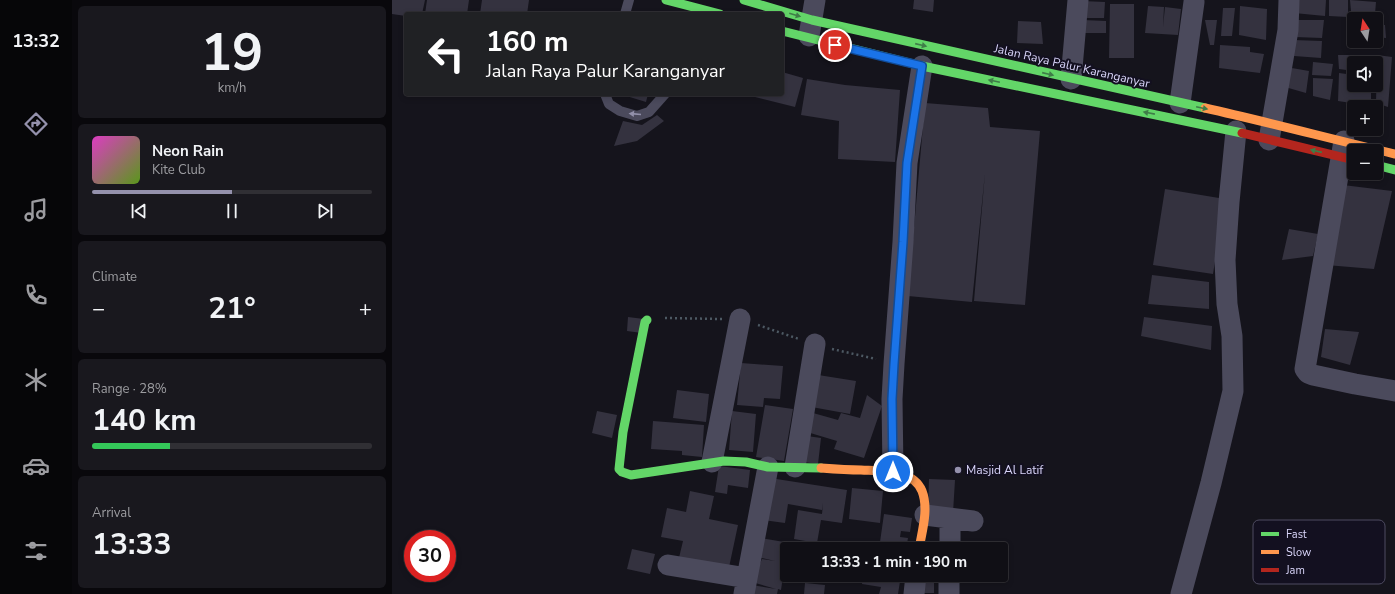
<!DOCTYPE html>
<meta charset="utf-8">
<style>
:root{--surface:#100f15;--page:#19181e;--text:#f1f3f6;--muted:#9c9ca0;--line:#302f34;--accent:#9491ac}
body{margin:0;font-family:"Nunito Sans",sans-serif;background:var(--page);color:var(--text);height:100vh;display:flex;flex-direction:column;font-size:15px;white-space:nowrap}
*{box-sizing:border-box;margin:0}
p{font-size:13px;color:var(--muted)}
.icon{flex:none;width:22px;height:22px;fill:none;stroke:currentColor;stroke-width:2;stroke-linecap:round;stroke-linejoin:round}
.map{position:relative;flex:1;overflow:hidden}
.drawer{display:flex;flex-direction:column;gap:6px;padding:6px;background:#09080c;width:320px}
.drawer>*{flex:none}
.hud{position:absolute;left:12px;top:12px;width:380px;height:84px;border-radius:4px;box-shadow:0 2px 6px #0003,0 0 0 1px var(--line);background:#202124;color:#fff;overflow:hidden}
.needle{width:26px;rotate:348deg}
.tools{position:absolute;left:955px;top:12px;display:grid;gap:8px}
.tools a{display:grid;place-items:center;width:36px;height:36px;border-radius:4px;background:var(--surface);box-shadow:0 2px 6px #0003,0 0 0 1px var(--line);font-size:20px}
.speed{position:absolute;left:12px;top:530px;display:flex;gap:8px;font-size:20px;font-weight:700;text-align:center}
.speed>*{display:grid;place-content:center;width:52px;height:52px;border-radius:50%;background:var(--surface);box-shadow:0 2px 6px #0003,0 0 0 1px var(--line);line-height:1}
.speed .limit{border:6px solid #d22;background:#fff;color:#111}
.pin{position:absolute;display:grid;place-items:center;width:34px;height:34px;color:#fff;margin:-17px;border:2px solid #fff;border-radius:50%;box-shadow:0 1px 4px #0007}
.me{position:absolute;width:44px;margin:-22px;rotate:0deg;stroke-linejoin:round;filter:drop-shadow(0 0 3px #0008)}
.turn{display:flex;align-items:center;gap:14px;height:84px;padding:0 16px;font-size:18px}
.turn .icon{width:52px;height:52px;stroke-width:2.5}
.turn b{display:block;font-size:28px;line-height:34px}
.big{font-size:30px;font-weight:700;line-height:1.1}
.drawer .tile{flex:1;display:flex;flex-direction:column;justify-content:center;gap:6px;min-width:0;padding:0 14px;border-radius:6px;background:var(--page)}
.drawer .dial{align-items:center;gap:0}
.dial b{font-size:52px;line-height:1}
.song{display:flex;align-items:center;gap:12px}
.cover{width:48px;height:48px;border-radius:6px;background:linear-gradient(135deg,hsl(310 70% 55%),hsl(90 70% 35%))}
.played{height:4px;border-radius:2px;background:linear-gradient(90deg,var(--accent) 50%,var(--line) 50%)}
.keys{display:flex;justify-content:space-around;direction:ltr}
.heat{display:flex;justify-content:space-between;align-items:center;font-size:22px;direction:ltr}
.charge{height:6px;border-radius:3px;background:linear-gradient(90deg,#34c759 28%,var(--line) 0)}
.trip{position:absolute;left:388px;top:542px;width:228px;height:40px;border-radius:4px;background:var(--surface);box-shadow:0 2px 6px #0003,0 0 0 1px var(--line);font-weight:700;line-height:40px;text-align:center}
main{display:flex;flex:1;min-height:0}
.menu{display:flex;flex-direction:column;width:72px;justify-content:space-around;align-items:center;background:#060608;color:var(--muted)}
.menu .icon{width:28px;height:28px}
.menu .current{color:var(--accent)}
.menu b{font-size:18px;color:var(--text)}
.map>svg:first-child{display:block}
.building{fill:#34323f}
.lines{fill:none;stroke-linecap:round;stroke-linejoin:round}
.path{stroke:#4d5963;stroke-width:2.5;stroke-dasharray:2 3;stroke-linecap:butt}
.lane{stroke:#4b4a5c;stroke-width:10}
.street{stroke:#4b4a5c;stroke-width:21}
.fast{stroke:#63d668;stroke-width:9}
.slow{stroke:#ff974d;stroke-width:9}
.jam{stroke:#b3261e;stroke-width:9}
.oneway{fill:#3f7d48}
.oneway2{fill:#9290aa}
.route-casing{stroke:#114b97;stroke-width:10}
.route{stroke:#1a73e8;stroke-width:7}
.poi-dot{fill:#9491ac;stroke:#131020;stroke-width:1.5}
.labels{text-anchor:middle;stroke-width:4;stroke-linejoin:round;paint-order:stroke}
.street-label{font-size:12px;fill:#d9d5f9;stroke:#131020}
.poi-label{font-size:12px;fill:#d9d5f9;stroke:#131020;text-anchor:start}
.key{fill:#131020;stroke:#4e4b61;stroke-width:1}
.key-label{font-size:11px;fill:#d9d5f9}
</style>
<main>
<nav class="menu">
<b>13:32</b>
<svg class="icon current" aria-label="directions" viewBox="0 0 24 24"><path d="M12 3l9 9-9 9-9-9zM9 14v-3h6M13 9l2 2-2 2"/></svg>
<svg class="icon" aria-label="music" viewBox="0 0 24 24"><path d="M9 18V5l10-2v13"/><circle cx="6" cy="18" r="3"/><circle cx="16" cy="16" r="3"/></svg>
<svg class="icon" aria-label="phone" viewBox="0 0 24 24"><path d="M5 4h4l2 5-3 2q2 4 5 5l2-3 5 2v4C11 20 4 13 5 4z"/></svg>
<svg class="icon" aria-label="climate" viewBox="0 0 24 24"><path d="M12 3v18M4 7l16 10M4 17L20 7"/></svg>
<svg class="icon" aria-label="car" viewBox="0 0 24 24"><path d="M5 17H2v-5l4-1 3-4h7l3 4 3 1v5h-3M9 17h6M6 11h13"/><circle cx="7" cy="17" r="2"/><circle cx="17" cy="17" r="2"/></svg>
<svg class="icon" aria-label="filters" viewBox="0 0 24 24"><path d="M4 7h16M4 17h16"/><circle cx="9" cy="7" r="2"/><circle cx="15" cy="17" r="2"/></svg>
</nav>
<section class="drawer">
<div class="tile dial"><b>19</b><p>km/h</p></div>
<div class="tile">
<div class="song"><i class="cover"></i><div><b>Neon Rain</b><p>Kite Club</p></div></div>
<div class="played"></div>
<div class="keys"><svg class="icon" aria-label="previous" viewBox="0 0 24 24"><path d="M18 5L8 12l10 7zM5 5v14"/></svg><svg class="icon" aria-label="pause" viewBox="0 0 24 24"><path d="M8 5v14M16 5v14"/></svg><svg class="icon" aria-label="next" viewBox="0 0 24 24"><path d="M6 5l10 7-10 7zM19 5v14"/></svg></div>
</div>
<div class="tile"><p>Climate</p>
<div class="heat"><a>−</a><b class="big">21°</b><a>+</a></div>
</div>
<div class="tile"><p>Range · 28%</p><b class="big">140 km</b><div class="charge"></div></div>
<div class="tile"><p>Arrival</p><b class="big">13:33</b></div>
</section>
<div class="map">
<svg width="1003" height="594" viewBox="0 0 1003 594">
<rect width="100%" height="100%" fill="#15141c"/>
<path class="building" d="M0,0H33L30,14H14V16L0,14Z
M35,0H77L75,14H33Z
M90,0H137L135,14H88Z
M522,0H542L541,12L521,9Z
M904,0H934L933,16L902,13Z
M937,0H956V17L937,16Z
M958,0L984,2L983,14L959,11Z
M690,1L713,2L712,18H690Z
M718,4H742V58H717Z
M756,6L772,7L771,27L773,7L789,9L786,35L753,33Z
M848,6L875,9L874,40L847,35Z
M831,8H843L840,36H829Z
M960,19H962V41H967L960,44Z
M691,20L714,21V33H691Z
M813,20H825L822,45H818Z
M901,20H932L930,38L903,37Z
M626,21L649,22L651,44L625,43Z
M984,25H993L994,38L984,37Z
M901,40L930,41L929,58L902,56Z
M828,45L858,47V52L872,54L868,73L827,68Z
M946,55H980V63H962V71L947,69Z
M985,55L1000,57L996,107L984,103Z
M921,62L941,64L939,76L920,75Z
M894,67L917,71L914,93L893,87Z
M390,72L411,78L403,107L363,97V94H390Z
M947,73L962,75V85H979V106L946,101Z
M921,78L941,79L938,100L921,96Z
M415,79L453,85L508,90L503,162L446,159L447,121L409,115Z
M228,94H256L254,102Z
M533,103L596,108L598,127L648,131L633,305L582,301L593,173L580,302L516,296Z
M265,115L272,121L245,141L222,146L231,121L250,125Z
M951,185L1000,191L982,269L934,265Z
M773,189L833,199L821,274L761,265Z
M897,229L926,234L921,256L890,260Z
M760,275L817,282V309L756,304Z
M236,317L252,319L250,333L235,331Z
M752,317L820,326L819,350L749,336Z
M933,329L967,332L958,365L929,357Z
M349,363L391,366L388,399L372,398L371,407L345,405Z
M420,374L464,381L458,414L414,406Z
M285,390L317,394L314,422L281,418Z
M475,395L490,406L472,458L442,449L445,441L415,432L421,413L446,420L449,413L468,418Z
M373,405L401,409L392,461L364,457Z
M205,411L225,415L220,438L200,433Z
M340,411L364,414L361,452L337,450Z
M261,421L312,425L310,457L290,455V451L259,449Z
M415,436L429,438L426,464L411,462Z
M327,466L358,470L356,488L336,485L335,494L323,492Z
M378,478L455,490L450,523L429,520L425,543L402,539L406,510L430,514L431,503L430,510L396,504L393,523L371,520Z
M537,479L563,480L561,513L536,512Z
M460,488L491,491L488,523L457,519Z
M298,491L322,496L317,519L346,525L336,572L286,562L291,541L269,537L275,508L294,512Z
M492,514L520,518L518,532L509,531L508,537L516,538L514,549H487Z
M368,538L398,543L397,549H395V563H393L389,590L386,589L385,594H358L360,585L384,589L360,582L370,559L383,561L365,557Z
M240,549L263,554L258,574L235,569Z
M471,575H509L506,594H487L489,587L470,584Z
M527,580H542V593H523Z
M413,583L433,585L432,594H412Z"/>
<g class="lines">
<path class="path" d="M273,318L330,319
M366,325L407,339
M440,349L484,359"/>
<path class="lane" d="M233,14L237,0
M213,94L217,104L228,111L245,116L257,112L273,94"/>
<path class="street" d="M417,36L423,0
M679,79L686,0
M788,103L802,2
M877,140L896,30L897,0
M952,141L913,369L916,373L921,375L963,384L1003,391
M320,462L348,319
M403,467L423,344
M501,472L500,399L502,364L511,242L515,163L530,66
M533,515L581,521
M558,549V519
M276,565L355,578
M352,594L376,467
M522,594L524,575
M557,594V575
M789,594L819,483L841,391L840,336L835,304L833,260L837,202L844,131"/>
<path class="fast" d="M274,0L328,14
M352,0L420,20L813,108
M390,31L530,66L850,133
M984,165L1003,170
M255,320L253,322L231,432L227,469L230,472L239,475L332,461L354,462L376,467L429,468"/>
<path class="slow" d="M813,108C876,122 939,139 1003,154
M429,468C442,469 456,470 469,470C489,471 521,469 530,491C537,509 530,531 527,549"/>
<path class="jam" d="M850,133L962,160"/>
</g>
<defs><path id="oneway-solid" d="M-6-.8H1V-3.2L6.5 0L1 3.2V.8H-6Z"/></defs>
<g class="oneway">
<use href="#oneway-solid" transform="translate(403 15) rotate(16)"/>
<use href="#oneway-solid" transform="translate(529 45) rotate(13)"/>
<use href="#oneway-solid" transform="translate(656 74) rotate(13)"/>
<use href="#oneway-solid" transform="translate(602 81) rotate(-168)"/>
<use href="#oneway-solid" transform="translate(810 108) rotate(12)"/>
<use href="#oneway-solid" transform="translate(757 113) rotate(-169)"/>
<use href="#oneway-solid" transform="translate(924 151) rotate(-167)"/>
</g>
<use class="oneway2" href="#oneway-solid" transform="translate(243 114) rotate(-175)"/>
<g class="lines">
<defs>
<path id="route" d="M443,45L530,66L515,163L511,242L502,364L500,399L501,472"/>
</defs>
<use href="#route" class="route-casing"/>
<use href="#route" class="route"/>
</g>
<circle class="poi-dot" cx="566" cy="470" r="4"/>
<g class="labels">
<g class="street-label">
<text transform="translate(680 66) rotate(13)" y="4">Jalan Raya Palur Karanganyar</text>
</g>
<g class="poi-label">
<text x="574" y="474">Masjid Al Latif</text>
</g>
</g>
<rect x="861" y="520" width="132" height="64" rx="6" class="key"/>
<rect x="869" y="532" width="18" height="4" fill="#63d668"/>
<rect x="869" y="550" width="18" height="4" fill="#ff974d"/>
<rect x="869" y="568" width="18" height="4" fill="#b3261e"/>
<g class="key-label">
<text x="894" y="538">Fast</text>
<text x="894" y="556">Slow</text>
<text x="894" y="574">Jam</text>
</g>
</svg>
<div class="tools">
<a><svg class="needle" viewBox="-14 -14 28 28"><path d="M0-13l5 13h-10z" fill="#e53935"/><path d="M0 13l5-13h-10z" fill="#9c9ca0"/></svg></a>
<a><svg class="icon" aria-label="sound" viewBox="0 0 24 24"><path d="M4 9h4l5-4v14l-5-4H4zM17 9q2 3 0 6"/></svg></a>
<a>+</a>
<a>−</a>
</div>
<div class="speed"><div class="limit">30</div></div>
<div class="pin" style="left:443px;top:45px;background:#d93025"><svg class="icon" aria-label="arrive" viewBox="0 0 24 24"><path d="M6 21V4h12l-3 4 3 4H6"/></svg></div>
<svg class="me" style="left:501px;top:472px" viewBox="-20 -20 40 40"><circle r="17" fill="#1a73e8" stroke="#fff" stroke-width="3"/><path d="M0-11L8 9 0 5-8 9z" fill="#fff"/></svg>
<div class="trip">13:33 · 1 min · 190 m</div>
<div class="hud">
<div class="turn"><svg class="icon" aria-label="left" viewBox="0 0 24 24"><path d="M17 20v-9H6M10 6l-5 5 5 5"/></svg><div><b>160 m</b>Jalan Raya Palur Karanganyar</div></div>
</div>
</div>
</main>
